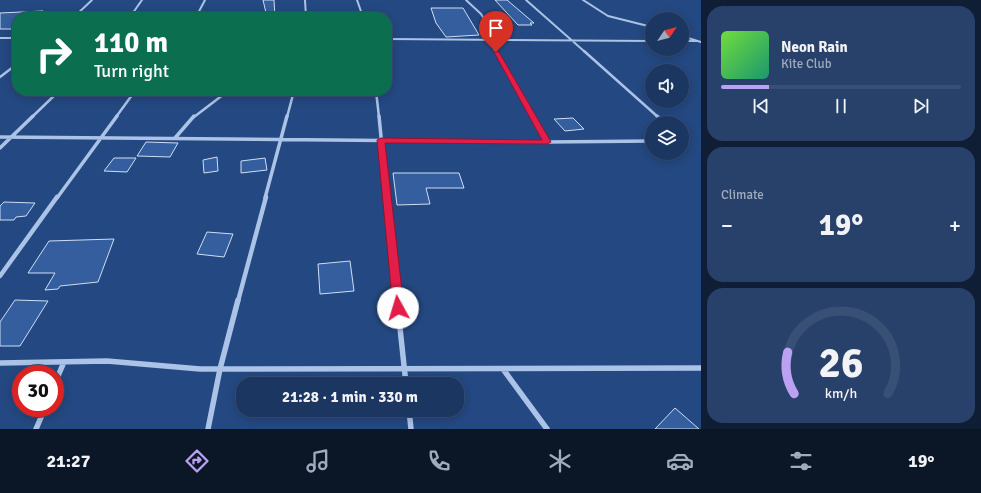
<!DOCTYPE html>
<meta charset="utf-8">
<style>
:root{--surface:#1b3661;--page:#28416a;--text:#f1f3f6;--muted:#a0abbd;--line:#395076;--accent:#bca0f2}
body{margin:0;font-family:Signika,sans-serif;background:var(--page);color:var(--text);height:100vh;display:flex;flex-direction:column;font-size:15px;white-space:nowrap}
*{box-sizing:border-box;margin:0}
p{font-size:13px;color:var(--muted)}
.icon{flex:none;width:22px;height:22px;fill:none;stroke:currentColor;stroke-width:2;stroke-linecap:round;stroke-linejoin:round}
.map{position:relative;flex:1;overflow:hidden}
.panel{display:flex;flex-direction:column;gap:6px;padding:6px;background:#0f1e35;width:280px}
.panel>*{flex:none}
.banner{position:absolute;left:12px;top:12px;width:380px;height:84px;border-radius:16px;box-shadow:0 2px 10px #0003,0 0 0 1px var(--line);background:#0b6e4f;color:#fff;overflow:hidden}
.needle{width:26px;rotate:55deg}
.tools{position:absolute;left:645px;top:12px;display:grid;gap:8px}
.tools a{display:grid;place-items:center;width:44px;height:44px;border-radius:50%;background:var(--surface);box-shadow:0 2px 10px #0003,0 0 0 1px var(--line);font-size:20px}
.speed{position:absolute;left:12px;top:365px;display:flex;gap:8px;font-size:20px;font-weight:700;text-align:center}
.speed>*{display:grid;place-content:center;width:52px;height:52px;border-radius:50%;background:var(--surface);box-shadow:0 2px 10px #0003,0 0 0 1px var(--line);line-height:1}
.speed .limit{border:6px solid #d22;background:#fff;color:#111}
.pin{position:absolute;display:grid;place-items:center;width:34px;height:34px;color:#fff;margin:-41px -17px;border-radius:50% 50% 50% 0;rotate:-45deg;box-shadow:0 0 4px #0007}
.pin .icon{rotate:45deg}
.me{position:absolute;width:44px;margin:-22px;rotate:354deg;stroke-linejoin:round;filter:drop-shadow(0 0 3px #0008)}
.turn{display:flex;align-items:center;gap:14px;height:84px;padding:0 16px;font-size:18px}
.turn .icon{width:52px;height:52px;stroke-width:2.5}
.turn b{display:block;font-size:28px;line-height:34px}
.big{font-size:30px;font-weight:700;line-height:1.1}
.panel .tile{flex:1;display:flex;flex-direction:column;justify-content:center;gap:6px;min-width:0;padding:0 14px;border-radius:16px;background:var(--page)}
.panel .dial{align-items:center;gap:0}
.dial svg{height:104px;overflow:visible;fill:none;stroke:var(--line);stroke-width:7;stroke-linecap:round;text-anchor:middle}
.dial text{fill:var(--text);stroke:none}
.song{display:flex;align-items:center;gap:12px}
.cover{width:48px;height:48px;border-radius:6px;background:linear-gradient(135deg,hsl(100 70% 55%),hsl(160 70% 35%))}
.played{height:4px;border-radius:2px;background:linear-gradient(90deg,var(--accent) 20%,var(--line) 20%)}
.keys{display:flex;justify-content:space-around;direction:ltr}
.heat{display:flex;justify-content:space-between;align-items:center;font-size:22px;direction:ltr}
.trip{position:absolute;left:236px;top:377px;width:228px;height:40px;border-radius:16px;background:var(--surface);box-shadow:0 2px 10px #0003,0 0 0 1px var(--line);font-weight:700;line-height:40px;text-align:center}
.tab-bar{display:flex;height:64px;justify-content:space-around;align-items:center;background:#0b1627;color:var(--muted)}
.tab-bar .icon{width:28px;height:28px}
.tab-bar .current{color:var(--accent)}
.tab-bar b{font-size:18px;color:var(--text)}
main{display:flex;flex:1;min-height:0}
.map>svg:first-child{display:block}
.building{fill:#345e9d;stroke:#cedef5}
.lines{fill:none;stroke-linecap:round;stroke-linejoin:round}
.street-far4{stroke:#abc3e7;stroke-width:2}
.street-far3{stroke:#abc3e7;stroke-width:2.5}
.street-far2{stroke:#abc3e7;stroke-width:3.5}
.street-far1{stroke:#abc3e7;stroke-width:4.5}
.street{stroke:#abc3e7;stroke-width:5.5}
.route{fill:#e11d48;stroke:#92132f}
</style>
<main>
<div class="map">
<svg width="701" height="429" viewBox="0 0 701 429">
<rect width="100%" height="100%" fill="#244881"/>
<path class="building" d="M263,0H274L275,17H267Z
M495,0H507L534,23H530L532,25H518Z
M431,8H463L479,35L446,37L436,23Z
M43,11L34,17H17L16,29H0V13Z
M573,118L584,129L565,131L554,119Z
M146,142L178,143L170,157L137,156Z
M217,157L218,171L204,173L203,160Z
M114,158H136L127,172L104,171Z
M265,158L267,170L241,173V161Z
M393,173H459L464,188H426L430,204L397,205Z
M4,202L35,203L26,216L16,217L14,220H0V206Z
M207,232L233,234L224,257L197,254Z
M114,239L98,282L60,286L58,289L45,290L55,273H28L49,241Z
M350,261L354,291L320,294L318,264Z
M15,300L48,301L20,346H0V322Z
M675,408L699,429H655Z"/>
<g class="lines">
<path class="street-far4" d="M305,0L306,17
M357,0L363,17
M466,0L481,14L495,36L490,41L496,52
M526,0L585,52
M583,0L608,16L652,27
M74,17L92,0
M130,17L142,0
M196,17L205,0
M682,36L701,42
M0,38H17
M387,39L652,41
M682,41H696"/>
<path class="street-far3" d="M496,51L533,117
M584,51L658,117
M0,77L17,64
M376,91L379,117
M32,117L59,91
M116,117L135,91
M194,117L228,91
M287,117L294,91"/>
<path class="street-far2" d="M379,116L387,198
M532,116L547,142
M657,116L665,123
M0,137L547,142L652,141
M175,138L194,116
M682,138L686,141
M0,148L33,116
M57,198L117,116
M265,198L287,116"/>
<path class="street-far1" d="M387,197L397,301
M0,276L57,197
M238,301L266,197"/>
<path class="street" d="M397,300L406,384
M0,363L107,361L200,369L701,368
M503,369L547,429
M55,383L64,362
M409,410L411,429
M36,429L45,408
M208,429L220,369L238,300"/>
</g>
<path class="route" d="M495,51L499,52L551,142L547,144L385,143L404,308L402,311L398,313L395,311L393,308L377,140L381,138L542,140L494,52Z"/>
</svg>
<div class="tools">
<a><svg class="needle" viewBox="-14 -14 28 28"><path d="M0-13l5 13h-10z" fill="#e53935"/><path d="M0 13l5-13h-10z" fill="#a0abbd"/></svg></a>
<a><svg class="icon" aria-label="sound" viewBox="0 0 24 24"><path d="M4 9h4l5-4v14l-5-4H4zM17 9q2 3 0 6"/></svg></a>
<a><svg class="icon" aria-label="layers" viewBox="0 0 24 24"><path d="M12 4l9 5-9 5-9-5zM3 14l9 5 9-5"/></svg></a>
</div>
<div class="speed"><div class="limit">30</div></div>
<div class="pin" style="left:496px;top:52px;background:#d93025"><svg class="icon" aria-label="arrive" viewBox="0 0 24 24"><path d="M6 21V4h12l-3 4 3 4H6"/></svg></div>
<svg class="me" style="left:398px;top:308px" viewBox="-20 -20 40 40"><circle r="19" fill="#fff"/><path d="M0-13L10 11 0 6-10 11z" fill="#e11d48"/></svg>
<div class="trip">21:28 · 1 min · 330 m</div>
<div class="banner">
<div class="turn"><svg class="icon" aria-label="right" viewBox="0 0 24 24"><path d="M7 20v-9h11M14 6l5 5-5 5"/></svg><div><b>110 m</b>Turn right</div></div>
</div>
</div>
<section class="panel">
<div class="tile">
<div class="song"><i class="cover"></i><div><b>Neon Rain</b><p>Kite Club</p></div></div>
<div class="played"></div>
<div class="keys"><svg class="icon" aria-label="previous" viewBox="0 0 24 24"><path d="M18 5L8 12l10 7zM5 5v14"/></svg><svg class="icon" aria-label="pause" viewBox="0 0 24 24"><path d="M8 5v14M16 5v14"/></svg><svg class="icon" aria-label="next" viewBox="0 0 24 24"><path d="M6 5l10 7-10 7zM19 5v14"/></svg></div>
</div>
<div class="tile"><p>Climate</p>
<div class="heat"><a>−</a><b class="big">19°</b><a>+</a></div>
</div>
<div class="tile dial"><svg viewBox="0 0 100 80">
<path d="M14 69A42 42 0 1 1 86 69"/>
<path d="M14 69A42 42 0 0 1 9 37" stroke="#bca0f2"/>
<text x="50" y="56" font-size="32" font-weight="700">26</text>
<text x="50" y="72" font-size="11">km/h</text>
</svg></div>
</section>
</main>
<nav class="tab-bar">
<b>21:27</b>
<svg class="icon current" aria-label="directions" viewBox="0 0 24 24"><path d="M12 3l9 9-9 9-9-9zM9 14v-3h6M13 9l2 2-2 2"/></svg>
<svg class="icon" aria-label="music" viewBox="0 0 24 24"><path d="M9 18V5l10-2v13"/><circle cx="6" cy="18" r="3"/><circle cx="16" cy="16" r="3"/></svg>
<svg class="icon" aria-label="phone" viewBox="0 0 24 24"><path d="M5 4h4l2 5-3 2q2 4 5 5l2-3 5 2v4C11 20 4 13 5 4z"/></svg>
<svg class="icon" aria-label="climate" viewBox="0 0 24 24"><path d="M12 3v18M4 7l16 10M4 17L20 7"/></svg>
<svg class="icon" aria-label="car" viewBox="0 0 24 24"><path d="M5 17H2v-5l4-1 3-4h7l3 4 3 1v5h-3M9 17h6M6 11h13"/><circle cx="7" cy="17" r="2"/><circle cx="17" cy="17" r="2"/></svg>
<svg class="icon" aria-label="filters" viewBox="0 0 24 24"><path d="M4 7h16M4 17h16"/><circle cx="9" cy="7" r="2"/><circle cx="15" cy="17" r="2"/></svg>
<b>19°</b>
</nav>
